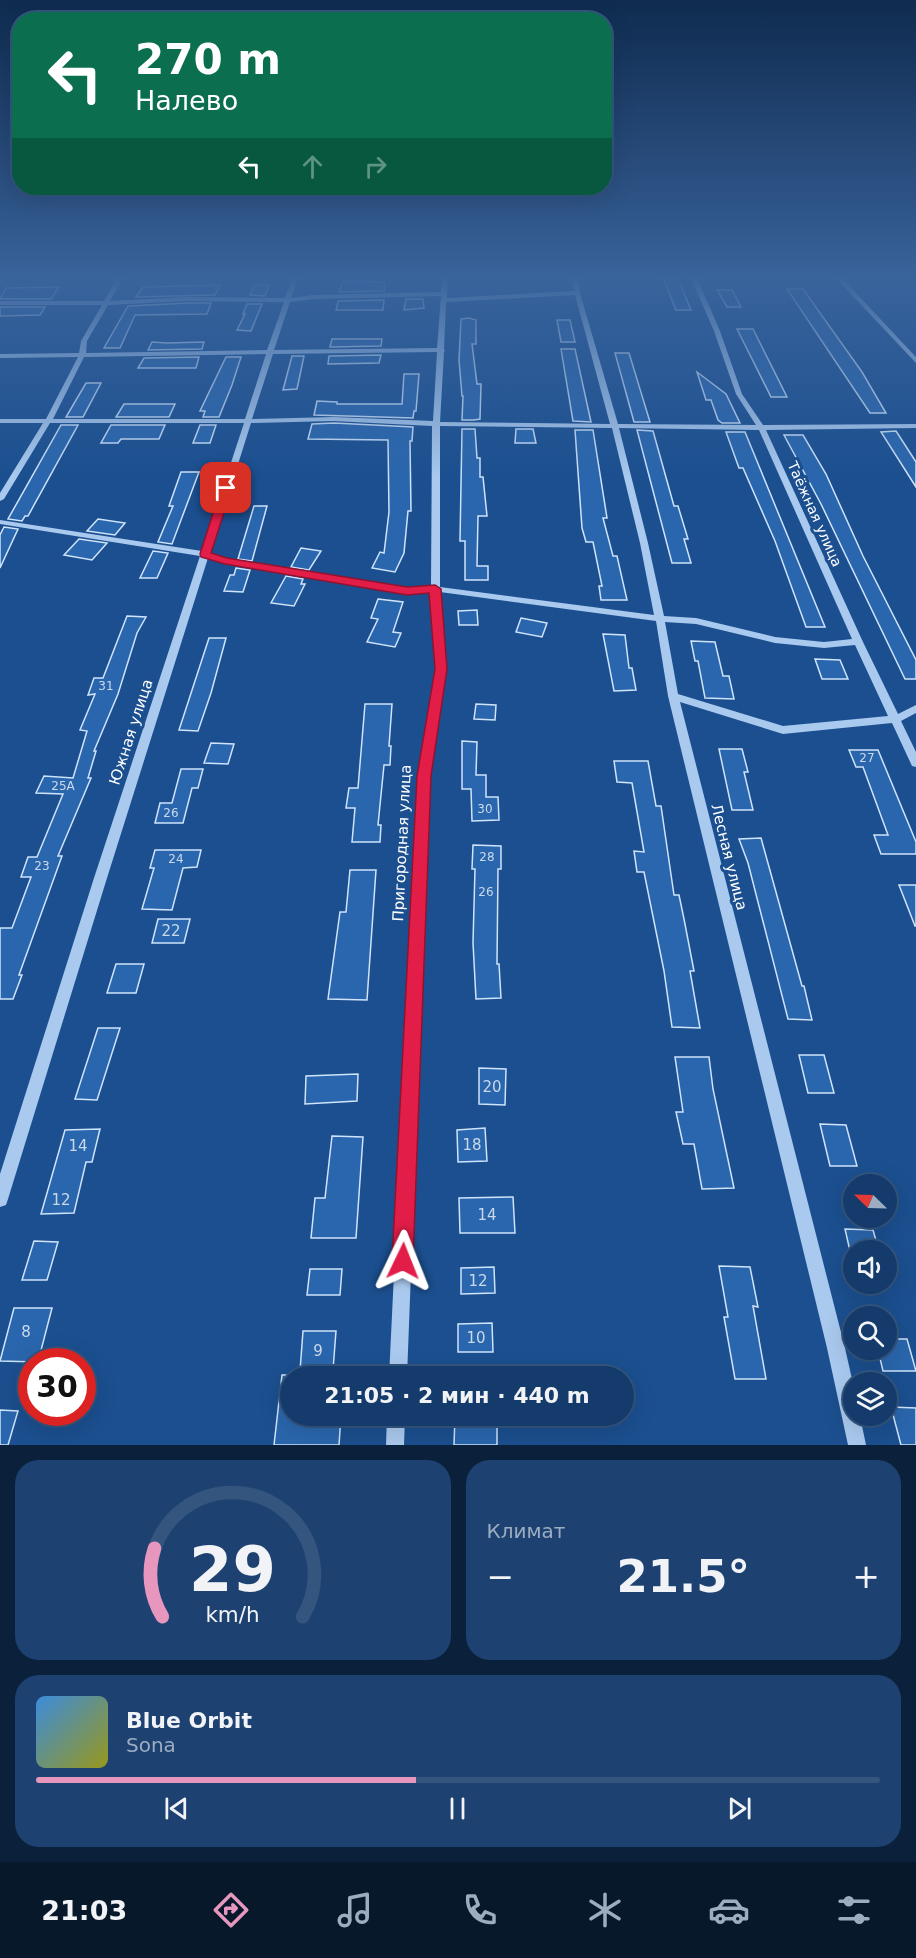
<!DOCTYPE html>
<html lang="ru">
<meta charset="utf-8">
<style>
:root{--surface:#143b6b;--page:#1d4271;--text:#f1f3f6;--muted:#9dadc1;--line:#33557e;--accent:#e797bd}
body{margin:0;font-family:"DejaVu Sans",sans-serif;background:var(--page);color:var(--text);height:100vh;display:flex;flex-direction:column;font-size:22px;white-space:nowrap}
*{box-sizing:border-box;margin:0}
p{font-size:20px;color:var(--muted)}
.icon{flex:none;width:33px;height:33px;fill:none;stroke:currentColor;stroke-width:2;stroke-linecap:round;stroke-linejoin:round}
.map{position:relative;height:1445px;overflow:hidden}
.details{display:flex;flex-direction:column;gap:15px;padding:15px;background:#0b203b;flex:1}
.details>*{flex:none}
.hud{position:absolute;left:12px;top:12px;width:600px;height:183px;border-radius:24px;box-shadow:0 6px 24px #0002,0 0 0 2px var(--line);background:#0b6e4f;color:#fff;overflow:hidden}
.needle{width:39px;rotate:293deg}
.tools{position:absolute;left:843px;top:1174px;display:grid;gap:12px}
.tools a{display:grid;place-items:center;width:54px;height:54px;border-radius:50%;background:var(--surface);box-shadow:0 6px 24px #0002,0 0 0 2px var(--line);font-size:30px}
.speed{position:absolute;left:18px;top:1348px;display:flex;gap:12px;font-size:30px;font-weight:700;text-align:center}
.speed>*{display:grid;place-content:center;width:78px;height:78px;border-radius:50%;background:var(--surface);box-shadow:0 6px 24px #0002,0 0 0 2px var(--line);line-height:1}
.speed .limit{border:9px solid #d22;background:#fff;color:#111}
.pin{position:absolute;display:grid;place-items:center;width:51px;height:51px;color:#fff;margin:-26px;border-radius:12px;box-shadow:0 3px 9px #0006}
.me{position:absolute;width:66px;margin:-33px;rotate:2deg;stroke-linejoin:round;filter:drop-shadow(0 0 4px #0008)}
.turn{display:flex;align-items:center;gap:21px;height:126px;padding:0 24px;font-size:27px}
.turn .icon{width:78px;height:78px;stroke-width:2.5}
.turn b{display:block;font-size:42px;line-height:51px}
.lanes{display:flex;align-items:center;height:57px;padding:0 24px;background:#0003;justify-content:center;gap:30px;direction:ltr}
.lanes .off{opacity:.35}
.big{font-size:45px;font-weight:600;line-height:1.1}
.details .tile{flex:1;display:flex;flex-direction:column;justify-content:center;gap:9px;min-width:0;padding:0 21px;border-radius:24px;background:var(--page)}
.details .dial{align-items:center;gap:0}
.dial svg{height:156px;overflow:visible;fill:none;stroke:var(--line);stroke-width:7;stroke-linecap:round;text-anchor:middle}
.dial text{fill:var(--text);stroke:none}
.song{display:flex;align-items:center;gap:18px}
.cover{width:72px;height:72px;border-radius:9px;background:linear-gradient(135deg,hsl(210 70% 55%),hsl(60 70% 35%))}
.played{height:6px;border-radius:3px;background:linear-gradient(90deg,var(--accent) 45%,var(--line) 45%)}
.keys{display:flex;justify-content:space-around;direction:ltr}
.heat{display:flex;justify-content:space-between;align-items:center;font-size:33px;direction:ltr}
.details .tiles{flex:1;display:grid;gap:15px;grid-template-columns:1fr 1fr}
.tile:last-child{grid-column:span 2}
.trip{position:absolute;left:280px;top:1366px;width:354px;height:60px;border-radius:30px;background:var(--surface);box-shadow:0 6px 24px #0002,0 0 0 2px var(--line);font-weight:600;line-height:60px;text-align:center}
.tab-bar{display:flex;height:96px;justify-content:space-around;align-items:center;background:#08182b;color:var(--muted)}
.tab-bar .icon{width:42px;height:42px}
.tab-bar .on{color:var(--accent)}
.tab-bar b{font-size:27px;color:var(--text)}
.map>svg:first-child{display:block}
.building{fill:#2a66ad;stroke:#cfe3fa;stroke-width:1.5}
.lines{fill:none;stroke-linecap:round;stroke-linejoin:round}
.minor{fill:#a9c9ee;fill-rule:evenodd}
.route{fill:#e11d48;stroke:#92132f;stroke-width:1.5}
.labels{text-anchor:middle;stroke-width:6;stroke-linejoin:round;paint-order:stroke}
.number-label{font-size:12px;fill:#cad9ea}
.far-street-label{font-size:14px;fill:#fff;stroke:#1b4f8f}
.street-label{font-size:15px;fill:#fff;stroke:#1b4f8f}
.near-number-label{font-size:15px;fill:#cad9ea}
</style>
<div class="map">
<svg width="916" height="1445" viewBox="0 0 916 1445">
<rect width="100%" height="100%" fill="#1b4f8f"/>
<path class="building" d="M662,276H677L691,310H676Z
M343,281L385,282L384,291L339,292Z
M220,285L215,295L136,297L143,287Z
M255,285H269L265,296L250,295Z
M59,287L51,299H0L6,288Z
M787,289H803L862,372L886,413H870Z
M717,290H732L741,307H727Z
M406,299H423L424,308L404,310Z
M384,300L383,310H336L338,301Z
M188,303H211L207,314L135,315L120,348H104L128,306Z
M247,304H262L251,331L237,330L245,314H243Z
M0,307H45L40,315L0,316Z
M469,318L476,320V344H472L477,384H481L480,419L474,420H462L463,396H462L459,360L461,319Z
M557,320H570L575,342H561Z
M737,329H753L787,397H771Z
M332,339H382L381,346L330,347Z
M152,342L167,343L204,342L202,349L148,350Z
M561,349H575L591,422L573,421Z
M615,353H629L650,422H634Z
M381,355L379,363L328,364L329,356Z
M292,356H304L297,389L283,390Z
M199,357L196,368H138L144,358Z
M226,357H241L232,385L219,417H203L205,411H200Z
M697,372L726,394L740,423H722L718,420L711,400H706Z
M404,374H419L416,411H414L413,418L314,415L317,401L337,402V404H402Z
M86,383H101L83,417H66Z
M124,404H175L169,417H116Z
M334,423L413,427L412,441H410L411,511H408L404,553L395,572L372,568L380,552L384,553L389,512L388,440L308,439L312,424Z
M61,425H78L28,516H25L22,521L8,519Z
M111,425H165L159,439H121L118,443H101Z
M200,425H216L210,443H193Z
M462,429H475L477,458H480V477H483L487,516H478L477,566H488V580H465V541H460Z
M516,429H533L536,443H515Z
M575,430H593L607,518H603L613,556H617L627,600H601L599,586H602L593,542H586L582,528Z
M637,430L653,431L674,506H678L688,539H684L691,563H672Z
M896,431L916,462V487L881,432Z
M726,432H745L825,627H806L775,541L743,468H739Z
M784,435H803L826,474L863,556L916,660V679H905L821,504Z
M181,472H199L172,544L158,542L173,506H169Z
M254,506H267L252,561L238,559Z
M98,519L125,523L115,535L87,531Z
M4,527L18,529L0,568V535Z
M79,539L107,543L92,560L64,555Z
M301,548L321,551L309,570L291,567Z
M153,551L168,553L157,578H140Z
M236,568L250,570L243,592L224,591L230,575H234Z
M286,576L303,579L301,584H305L294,606L271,603Z
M378,599L403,602L393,632L401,633L395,647L367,642L378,619L371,618Z
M477,610L478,625H459L458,611Z
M127,616L146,617L137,633L118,694L94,751H96L88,778H91L58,856H62L19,975H22L13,999H0V928H12L31,877H21L28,857H37L63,794L36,793L44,776L73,778L87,731L80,730L95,694L88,695L94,678H103Z
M521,618L547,623L542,637L516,632Z
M603,634L625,635L629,668H632L636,690L614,691Z
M209,638H226L211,693L198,731L179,730Z
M691,641L715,642L723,676H729L734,699L705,698L698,661H695Z
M815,659L840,660L848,679H822Z
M365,704H392L389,746H391L390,765H384L378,825H381L380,842H352L355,808H346L349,788H358Z
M476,704L496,705L495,720L474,719Z
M462,741L477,742L476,775H486V797H498L499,820L472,821L471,789H462Z
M211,743L234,744L228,764L204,763Z
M719,749H742L748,772H744L753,810H732Z
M849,750H878L916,842V854H881L874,835H888L863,767H856Z
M614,761H648L656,806H661L674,895H679L684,919L694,971H690L700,1028L672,1027L664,971L644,872H637L634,851L644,852L632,783L617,782Z
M181,769H203L198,788H192L183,823H155L160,803H172Z
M761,838L802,986H804L812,1020L788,1019L748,863L739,839Z
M473,845L501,846V869H498L497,964H499L501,998L476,999L473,943L475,869H472Z
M155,850H201L197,867L183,868L172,910L142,909L154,868H150Z
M350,870H376L367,1000L328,999L340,912H346Z
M899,885H916V926H915Z
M158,919H190L184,943H152Z
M116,964H144L136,993H107Z
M98,1028H120L97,1100L75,1099Z
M799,1055H824L834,1093H808Z
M675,1057H709L713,1089L734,1188L702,1189L694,1144H683L676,1112H683Z
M479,1068L506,1069L505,1105L479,1104Z
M358,1074L357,1101L305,1104L306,1076Z
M820,1124L846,1125L857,1166H830Z
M485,1128L487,1161L458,1162L457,1130Z
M100,1129L92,1162H86L74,1213L41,1214L65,1130Z
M332,1136L363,1137L356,1238H311L315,1198H325Z
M513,1197L515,1233H460L459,1198Z
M845,1229L873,1230L879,1251H850Z
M34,1241L58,1242L47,1280H22Z
M719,1266L750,1267L758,1307L753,1306L766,1379H735L724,1317H728Z
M494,1267L495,1293L461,1294V1268Z
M310,1269H342L340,1295H307Z
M14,1308H52L38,1362L0,1361Z
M492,1323L493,1352H458V1324Z
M303,1331H336L333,1370L300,1371Z
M886,1339H907L916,1371H883L878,1350H886Z
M282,1375H291V1416H341L339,1445H274Z
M891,1407L916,1408V1445H901Z
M0,1410L18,1411L8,1445H0Z
M455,1416H497V1445H454Z"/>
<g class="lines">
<path class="minor" d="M118,276H124L110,301L188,297L285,298L293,276H299L291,298L313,295L441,292L442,276H448L447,298L574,291L572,276H578L580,293L618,424L756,425L736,394L714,331L690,276H696L720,331L742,394L763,425L916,424V428L766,430L863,642L898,714L916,705V713L901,721L916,752V767L912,766L892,723L783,734L680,702L845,1348L854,1388V1416H860L866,1445H848L827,1348L668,696L656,621L440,592L446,669L430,776L407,1377H389L418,776L436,669L431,592L407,594L225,564L208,558L107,878L8,1199L6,1205L0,1207V1174L94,878L200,556L0,524V520L202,551L244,423H50L4,499L0,501V493L43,423H0V419H46L78,357L0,358V354L79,353L81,341L102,305H0V301H104ZM575,295L610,424L440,422L444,352L445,350L444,349L446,302ZM441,296L437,348L274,350L290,302L313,299ZM188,301L284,302L267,350L86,353L87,341L108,305ZM437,352L433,421L334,417L252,419L273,354ZM266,354L245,419H53L84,357ZM334,421L432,426L431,587L407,588L227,559L210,553L251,423ZM440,426L612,428L640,543L654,615L440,587ZM619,428L759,430L852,639L824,642L775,637L696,618L664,616L648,543ZM665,622L696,624L775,643L824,648L855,645L888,716L783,726L678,694Z
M834,276H840L916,357V363Z
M387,1416H405L404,1445H386Z"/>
</g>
<linearGradient id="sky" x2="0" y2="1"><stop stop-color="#0f2b4f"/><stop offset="0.58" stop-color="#39639b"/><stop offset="1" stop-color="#39639b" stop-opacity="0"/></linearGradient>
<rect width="916" height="478" fill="url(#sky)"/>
<path class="route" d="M226,485L232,488L211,553L227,558L407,587L435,585L441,589L447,669L431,776L413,1261L410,1269L403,1272L395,1269L392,1261L417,776L435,669L429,593L407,595L225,564L201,557L200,554L221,488Z"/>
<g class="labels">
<g class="number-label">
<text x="106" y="690">31</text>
<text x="867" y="762">27</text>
<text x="63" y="790">25А</text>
<text x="485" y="813">30</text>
<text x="171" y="817">26</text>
<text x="487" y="861">28</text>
<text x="176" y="863">24</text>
<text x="42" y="870">23</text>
<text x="486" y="896">26</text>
</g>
<g class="far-street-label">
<text transform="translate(815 514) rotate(66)" y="5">Таёжная улица</text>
</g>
<g class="street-label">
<text transform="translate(131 732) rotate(-72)" y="5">Южная улица</text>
<text transform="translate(402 843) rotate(-87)" y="5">Пригородная улица</text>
<text transform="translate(729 857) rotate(76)" y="5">Лесная улица</text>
</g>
<g class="near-number-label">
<text x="171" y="936">22</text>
<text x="492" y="1092">20</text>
<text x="472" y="1150">18</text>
<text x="78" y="1151">14</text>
<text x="61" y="1205">12</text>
<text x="487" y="1220">14</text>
<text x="478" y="1286">12</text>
<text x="26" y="1337">8</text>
<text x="476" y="1343">10</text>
<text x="318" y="1356">9</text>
</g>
</g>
</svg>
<div class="tools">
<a><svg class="needle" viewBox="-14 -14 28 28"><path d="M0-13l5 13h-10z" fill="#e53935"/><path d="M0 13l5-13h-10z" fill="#9dadc1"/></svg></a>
<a><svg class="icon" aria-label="sound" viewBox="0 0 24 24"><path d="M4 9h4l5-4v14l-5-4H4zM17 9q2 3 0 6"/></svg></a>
<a><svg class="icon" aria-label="search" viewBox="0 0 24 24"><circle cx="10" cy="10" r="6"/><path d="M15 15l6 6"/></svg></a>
<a><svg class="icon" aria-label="layers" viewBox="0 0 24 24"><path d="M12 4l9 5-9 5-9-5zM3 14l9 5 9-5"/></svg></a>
</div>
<div class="speed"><div class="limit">30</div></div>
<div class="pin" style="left:226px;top:488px;background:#d93025"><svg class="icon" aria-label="arrive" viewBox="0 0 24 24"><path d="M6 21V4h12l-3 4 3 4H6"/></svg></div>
<svg class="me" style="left:403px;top:1261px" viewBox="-20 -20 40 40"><path d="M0-17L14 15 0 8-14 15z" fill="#e11d48" stroke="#fff" stroke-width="4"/></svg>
<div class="trip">21:05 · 2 мин · 440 m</div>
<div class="hud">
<div class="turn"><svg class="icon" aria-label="left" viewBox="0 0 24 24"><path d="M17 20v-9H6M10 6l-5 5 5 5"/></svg><div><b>270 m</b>Налево</div></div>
<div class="lanes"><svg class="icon" aria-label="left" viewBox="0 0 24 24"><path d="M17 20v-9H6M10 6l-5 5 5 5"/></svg><svg class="icon off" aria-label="ahead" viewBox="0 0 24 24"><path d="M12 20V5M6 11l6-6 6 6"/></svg><svg class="icon off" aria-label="right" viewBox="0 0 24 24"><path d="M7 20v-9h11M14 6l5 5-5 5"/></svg></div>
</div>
</div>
<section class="details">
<div class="tiles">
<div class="tile dial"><svg viewBox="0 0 100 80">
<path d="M14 69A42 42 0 1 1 86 69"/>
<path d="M14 69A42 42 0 0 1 10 34" stroke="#e797bd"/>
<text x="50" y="56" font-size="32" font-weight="700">29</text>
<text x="50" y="72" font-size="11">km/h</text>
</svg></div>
<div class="tile"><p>Климат</p>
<div class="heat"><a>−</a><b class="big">21.5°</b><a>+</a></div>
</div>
<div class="tile">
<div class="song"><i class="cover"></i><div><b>Blue Orbit</b><p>Sona</p></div></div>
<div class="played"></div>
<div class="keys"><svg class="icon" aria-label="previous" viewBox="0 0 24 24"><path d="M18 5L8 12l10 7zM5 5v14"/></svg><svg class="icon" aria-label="pause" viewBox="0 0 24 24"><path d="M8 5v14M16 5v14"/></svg><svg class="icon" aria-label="next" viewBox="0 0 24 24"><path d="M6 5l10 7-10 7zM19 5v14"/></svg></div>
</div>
</div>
</section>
<nav class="tab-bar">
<b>21:03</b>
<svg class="icon on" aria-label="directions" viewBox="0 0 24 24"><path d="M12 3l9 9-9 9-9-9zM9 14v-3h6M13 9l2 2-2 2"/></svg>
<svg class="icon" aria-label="music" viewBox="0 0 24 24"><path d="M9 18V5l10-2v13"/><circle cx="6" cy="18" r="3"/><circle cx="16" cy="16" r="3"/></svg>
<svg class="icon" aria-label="phone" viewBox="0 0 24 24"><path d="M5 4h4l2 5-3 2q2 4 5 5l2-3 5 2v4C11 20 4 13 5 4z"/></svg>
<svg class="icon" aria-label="climate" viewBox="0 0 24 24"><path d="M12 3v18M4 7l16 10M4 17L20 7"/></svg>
<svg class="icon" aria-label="car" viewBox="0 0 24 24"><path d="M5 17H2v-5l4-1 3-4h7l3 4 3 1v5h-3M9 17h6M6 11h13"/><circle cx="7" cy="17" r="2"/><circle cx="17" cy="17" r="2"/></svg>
<svg class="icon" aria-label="filters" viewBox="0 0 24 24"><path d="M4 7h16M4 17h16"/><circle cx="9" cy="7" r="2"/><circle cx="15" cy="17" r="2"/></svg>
</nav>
